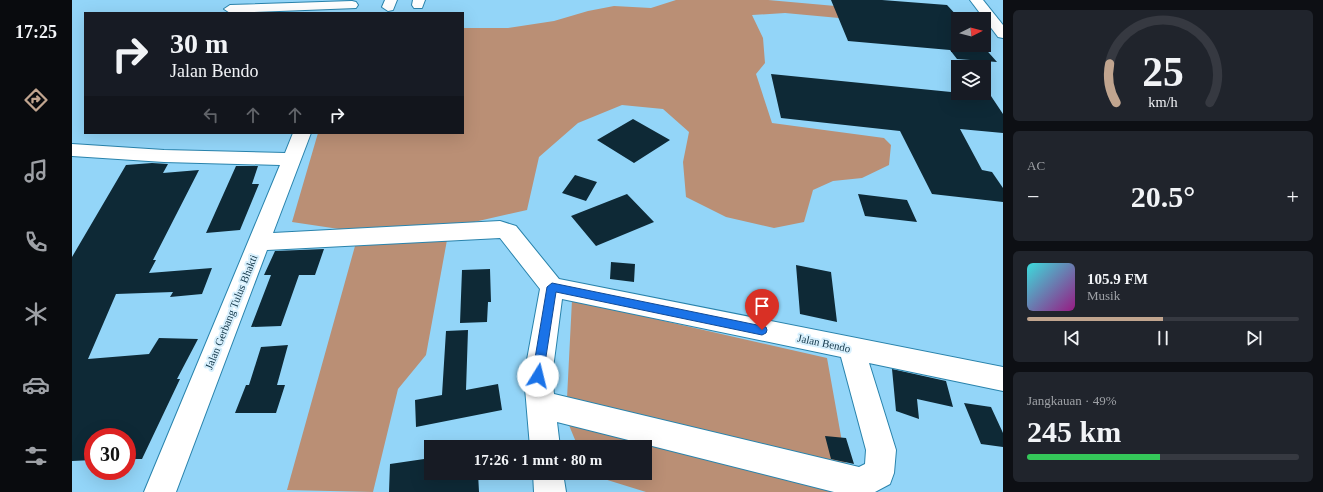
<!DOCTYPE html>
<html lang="id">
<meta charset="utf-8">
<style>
:root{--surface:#171b24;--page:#20242c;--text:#f1f3f6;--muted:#9ea1a6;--line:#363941;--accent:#c1a58f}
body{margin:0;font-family:"Times New Roman",serif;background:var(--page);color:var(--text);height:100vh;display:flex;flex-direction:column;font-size:15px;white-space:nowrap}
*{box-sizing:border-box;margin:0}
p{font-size:13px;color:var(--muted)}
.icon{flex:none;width:22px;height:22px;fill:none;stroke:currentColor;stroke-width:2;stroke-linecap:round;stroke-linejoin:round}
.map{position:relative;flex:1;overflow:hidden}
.details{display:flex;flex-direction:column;gap:10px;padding:10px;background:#0d0f14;width:320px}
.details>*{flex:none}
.top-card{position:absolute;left:12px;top:12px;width:380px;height:122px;border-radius:0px;box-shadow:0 4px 16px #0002;background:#171b24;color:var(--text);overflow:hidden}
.needle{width:26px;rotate:84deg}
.tools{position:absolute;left:879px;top:12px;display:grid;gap:8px}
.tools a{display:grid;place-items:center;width:40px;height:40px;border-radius:0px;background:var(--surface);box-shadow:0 4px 16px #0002;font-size:20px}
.speed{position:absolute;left:12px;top:428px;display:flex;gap:8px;font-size:20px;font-weight:700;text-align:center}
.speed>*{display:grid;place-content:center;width:52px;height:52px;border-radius:50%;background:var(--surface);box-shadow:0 4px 16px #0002;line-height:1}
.speed .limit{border:6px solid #d22;background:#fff;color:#111}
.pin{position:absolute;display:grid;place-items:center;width:34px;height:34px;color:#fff;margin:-41px -17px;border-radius:50% 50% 50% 0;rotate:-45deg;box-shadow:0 0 4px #0007}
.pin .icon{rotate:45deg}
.me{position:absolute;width:44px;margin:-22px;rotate:9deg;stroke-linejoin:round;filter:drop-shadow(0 0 3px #0008)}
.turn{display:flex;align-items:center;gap:14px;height:84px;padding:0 20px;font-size:18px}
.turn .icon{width:52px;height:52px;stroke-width:2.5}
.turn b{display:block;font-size:28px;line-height:34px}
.lanes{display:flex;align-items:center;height:38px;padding:0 20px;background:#0003;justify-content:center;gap:20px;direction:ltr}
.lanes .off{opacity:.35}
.big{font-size:30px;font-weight:700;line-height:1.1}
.details .tile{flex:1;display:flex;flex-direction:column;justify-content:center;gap:6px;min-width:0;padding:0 14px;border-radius:6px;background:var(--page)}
.details .dial{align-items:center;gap:0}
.dial svg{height:104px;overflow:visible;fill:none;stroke:var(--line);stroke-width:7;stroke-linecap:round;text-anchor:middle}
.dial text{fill:var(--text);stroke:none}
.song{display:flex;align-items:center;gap:12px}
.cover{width:48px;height:48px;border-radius:6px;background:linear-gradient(135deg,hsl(180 70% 55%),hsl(310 70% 35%))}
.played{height:4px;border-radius:2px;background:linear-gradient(90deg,var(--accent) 50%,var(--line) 50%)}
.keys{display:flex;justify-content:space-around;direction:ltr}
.heat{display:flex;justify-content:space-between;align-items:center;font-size:22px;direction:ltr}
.charge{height:6px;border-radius:3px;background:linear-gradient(90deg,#34c759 49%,var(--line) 0)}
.trip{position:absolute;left:352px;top:440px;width:228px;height:40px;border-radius:0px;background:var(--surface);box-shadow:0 4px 16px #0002;font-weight:700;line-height:40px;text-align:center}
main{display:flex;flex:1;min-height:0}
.dock{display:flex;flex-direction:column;width:72px;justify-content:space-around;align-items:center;background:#090b0e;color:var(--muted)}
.dock .icon{width:28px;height:28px}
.dock .selected{color:var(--accent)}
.dock b{font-size:18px;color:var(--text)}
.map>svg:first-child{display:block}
.green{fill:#ba8f75}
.building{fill:#0e2936}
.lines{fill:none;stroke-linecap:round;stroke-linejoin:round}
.minor-casing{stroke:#2983ac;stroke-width:2}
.major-casing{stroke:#2983ac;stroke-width:2}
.minor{fill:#fff;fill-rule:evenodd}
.major{fill:#fff;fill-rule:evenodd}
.route{fill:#1a73e8;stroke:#114b97}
.labels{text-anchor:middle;stroke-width:4;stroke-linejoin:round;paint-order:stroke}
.street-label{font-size:11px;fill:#133749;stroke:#d8f0fd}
</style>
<main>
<nav class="dock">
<b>17:25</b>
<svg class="icon selected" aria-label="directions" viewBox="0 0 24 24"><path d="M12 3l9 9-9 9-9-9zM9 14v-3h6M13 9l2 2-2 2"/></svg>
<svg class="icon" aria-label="music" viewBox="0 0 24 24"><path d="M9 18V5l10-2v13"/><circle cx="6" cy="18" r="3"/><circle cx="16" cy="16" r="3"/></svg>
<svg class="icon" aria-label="phone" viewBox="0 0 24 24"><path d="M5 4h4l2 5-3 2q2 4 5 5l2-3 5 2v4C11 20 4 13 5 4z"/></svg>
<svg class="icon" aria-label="climate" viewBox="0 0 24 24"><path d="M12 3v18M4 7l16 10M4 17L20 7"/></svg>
<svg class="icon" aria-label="car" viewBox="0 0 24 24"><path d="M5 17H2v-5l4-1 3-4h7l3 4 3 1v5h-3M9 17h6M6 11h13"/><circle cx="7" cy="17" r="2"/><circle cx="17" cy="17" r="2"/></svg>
<svg class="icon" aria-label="filters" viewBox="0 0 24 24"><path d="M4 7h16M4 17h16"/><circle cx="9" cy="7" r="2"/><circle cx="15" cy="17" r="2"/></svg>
</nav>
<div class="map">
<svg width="931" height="492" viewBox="0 0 931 492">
<rect width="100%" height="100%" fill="#93d5f8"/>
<path class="green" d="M604,0H696L887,17L889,19H886V29L713,13L680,15L691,38L693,63L684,74L700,123L812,138L819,145L817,165L790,178L761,181L741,190L732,222L702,228L654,217L614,197L611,162L617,132L591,109L550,105L506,123L467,157L455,210L402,222L267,229L220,222L246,133H391V28H436L482,21L516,11L542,6L579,8Z
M375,240L354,355L326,389L301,492L215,490L283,246Z
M500,300L755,358L779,492H574L516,474L573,473V447H506L494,418Z"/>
<path class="building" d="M759,0H810L875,5L888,19H886V45H910L925,62L885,59L878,50L776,41Z
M699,74L919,96L931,114V133L888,129L910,170L920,172L931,188V202L860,194L828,131L709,118Z
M561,119L598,140L562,163L525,140Z
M80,163L96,164L91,173L127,170L81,260H84L77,273L140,268L130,294L98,297L101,292L44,294L16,359L77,354L87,338L126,339L105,379H108L70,459H55V437H21V460L0,461V257L54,165Z
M164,166H186L180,184H187L168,230L134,233Z
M503,175L525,182L514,201L490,193Z
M555,194L582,222L524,246L499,216Z
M786,194L835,200L845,222L793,216Z
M252,249L243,275H227L209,326L179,327L199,275H192L203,251Z
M539,262L563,264L562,282L538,279Z
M724,265L759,272L765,322L728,314Z
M418,269L419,302H416L415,322L388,323L390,270Z
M396,330L394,390L426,384L430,410L344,427L343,400L370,395L374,331Z
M216,345L205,385H213L204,413H163L174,385H177L189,347Z
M820,369L874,381L881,407L845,399L847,419L824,411Z
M892,403L919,407L931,433V447L909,444Z
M753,436L774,438L782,464L759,459Z
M359,458V473H406L407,492H317L318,464Z"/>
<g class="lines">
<defs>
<path id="minor" d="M313,0H325L321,10L316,11L310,7Z
M341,0H353L350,8H342L340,5Z
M280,1L284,2L286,5L284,8L158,13L152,9L158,5Z
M221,133H239L201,233L428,221L444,226L487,279L931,367V391L797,363L824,450L822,473L818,484L803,492H762L485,422L488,447H458L452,376L468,289L428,238L195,250L104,492H72L208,165L92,162L0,156V144L92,150L213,153ZM490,299L769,357L794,450L793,464L787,467L482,394L480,376Z
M461,473H491L494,492H462Z"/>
<path id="major" d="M898,0H911L931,25V38L926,37Z"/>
</defs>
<use href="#minor" class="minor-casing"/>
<use href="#major" class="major-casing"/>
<use href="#minor" class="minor"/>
<use href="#major" class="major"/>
</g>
<path class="route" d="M480,283L690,326L694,327L695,330L694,333L690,335L484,292L471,376L470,380L466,381L462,380L460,376L475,287Z"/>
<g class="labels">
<g class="street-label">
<text transform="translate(159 312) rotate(-68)" y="4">Jalan Gerbang Tulus Bhakti</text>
<text transform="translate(752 343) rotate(12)" y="4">Jalan Bendo</text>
</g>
</g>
</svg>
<div class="tools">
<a><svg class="needle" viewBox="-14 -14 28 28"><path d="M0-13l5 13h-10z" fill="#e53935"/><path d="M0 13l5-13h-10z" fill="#9ea1a6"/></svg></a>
<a><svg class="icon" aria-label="layers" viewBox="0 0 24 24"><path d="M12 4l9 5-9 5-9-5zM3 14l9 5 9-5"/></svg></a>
</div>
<div class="speed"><div class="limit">30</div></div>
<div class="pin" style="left:690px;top:330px;background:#d93025"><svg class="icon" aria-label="arrive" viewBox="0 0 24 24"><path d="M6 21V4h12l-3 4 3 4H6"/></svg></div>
<svg class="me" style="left:466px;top:376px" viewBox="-20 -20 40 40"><circle r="19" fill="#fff"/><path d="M0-13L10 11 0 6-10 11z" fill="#1a73e8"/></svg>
<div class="trip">17:26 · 1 mnt · 80 m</div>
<div class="top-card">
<div class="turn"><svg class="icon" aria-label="right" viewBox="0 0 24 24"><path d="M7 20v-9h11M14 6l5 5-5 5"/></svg><div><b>30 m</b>Jalan Bendo</div></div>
<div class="lanes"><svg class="icon off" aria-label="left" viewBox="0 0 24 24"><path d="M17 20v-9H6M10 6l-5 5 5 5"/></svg><svg class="icon off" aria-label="ahead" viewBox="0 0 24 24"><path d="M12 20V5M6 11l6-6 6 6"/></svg><svg class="icon off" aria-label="ahead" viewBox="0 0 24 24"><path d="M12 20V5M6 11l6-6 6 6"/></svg><svg class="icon" aria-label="right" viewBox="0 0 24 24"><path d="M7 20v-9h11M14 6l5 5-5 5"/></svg></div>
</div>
</div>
<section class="details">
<div class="tile dial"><svg viewBox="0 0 100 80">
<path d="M14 69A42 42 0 1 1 86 69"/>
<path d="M14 69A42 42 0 0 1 9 39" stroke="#c1a58f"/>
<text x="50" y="56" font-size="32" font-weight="700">25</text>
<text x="50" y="72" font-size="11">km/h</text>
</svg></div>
<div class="tile"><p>AC</p>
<div class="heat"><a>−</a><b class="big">20.5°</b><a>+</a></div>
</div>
<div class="tile">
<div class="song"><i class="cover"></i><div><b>105.9 FM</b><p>Musik</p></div></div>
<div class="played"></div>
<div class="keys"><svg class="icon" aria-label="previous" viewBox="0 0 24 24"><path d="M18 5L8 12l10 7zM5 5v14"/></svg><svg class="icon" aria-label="pause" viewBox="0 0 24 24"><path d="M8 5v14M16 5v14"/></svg><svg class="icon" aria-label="next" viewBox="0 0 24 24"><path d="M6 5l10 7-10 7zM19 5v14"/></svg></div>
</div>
<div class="tile"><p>Jangkauan · 49%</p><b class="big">245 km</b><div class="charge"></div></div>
</section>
</main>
